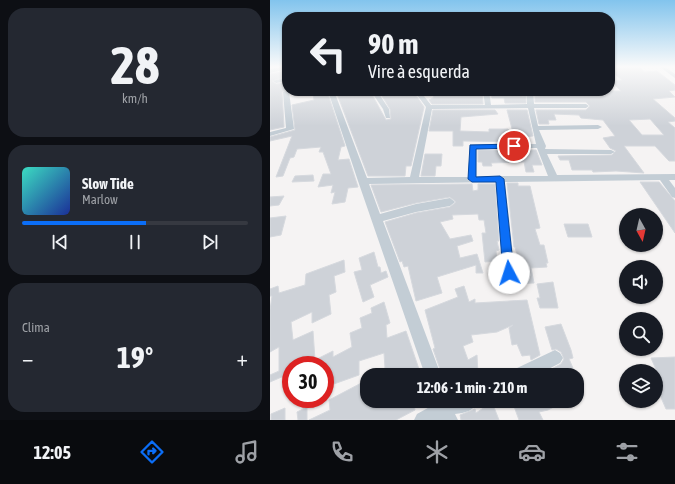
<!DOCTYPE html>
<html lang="pt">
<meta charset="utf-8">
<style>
:root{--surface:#171b24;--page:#242831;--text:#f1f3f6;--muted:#9ea1a6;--line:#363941;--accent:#0b6ef7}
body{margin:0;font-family:"Asap Condensed",sans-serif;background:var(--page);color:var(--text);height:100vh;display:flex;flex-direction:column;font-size:15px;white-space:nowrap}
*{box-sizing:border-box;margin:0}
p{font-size:13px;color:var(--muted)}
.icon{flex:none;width:22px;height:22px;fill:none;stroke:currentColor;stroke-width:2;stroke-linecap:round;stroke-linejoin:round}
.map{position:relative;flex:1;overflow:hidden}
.sheet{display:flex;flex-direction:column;gap:8px;padding:8px;background:#0d0f14;width:270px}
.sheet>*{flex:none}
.banner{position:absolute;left:12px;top:12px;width:333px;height:84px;border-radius:16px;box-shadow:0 1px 3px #0004;background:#171b24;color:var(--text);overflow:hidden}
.needle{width:26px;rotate:172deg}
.tools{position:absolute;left:349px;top:208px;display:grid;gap:8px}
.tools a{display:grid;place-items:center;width:44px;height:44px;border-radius:50%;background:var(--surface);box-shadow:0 1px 3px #0004;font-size:20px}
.speed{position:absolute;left:12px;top:356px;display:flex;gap:8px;font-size:20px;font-weight:700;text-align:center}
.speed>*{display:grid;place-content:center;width:52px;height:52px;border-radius:50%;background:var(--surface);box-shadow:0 1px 3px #0004;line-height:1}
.speed .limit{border:6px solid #d22;background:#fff;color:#111}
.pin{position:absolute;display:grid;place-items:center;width:34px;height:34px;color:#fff;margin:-17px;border:2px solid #fff;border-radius:50%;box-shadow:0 1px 4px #0007}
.me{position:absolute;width:44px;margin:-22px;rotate:355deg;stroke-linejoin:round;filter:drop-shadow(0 0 3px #0008)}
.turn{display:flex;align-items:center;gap:14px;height:84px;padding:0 20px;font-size:18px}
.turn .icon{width:52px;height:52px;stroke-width:2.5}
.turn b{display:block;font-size:28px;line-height:34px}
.big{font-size:30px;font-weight:700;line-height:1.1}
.sheet .card{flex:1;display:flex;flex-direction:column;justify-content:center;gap:6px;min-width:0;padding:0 14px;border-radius:16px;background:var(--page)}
.sheet .dial{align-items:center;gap:0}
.dial b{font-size:52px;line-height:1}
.song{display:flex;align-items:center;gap:12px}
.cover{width:48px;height:48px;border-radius:6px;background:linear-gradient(135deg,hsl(170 70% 55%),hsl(230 70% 35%))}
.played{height:4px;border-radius:2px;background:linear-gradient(90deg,var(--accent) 55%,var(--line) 55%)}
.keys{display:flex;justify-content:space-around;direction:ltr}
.heat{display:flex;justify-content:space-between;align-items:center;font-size:22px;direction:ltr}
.trip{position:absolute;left:90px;top:368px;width:224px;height:40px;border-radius:16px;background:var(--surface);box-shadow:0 1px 3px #0004;font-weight:700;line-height:40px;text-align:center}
.dock{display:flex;height:64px;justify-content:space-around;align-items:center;background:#090b0e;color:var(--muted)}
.dock .icon{width:28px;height:28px}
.dock .current{color:var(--accent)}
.dock b{font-size:18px;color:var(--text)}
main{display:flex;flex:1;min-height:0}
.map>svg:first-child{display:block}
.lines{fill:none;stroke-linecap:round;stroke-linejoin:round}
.stream{stroke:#89ddf5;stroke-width:1.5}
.building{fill:#ced2d8;stroke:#d6d9de;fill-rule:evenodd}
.minor{fill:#c3cdd5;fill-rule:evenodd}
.tertiary{fill:#c3cdd5;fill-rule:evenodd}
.route{fill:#0b6ef7;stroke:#0748a1}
</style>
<main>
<section class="sheet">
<div class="card dial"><b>28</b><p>km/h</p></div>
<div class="card">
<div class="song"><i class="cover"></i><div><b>Slow Tide</b><p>Marlow</p></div></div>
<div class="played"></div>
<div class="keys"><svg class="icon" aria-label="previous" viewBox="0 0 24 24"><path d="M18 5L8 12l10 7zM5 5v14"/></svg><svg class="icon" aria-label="pause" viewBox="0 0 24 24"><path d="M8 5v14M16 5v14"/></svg><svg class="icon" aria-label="next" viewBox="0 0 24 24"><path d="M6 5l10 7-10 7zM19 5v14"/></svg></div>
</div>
<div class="card"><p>Clima</p>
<div class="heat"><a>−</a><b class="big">19°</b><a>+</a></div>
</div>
</section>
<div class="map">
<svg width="405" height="420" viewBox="0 0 405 420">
<rect width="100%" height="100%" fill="#f5f3f3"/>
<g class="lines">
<path class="stream" d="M340,73L348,75"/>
</g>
<path class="building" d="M340,67H370L374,72L387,71L405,85V90L399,91L405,97L383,99L405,118V121L398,122L405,128V161H399L385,146H354L374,173L346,171L323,172L322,170H302L299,160H290L288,156L342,155L346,151L340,148L333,138L345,136L333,120L311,118L309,115L284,114L286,120H278L279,124H269L266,110H316L320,106L316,102H265V96H268L267,94H278L277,92L301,91L303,94H321L319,91H351L341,81L352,80L340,70ZM380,119L394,135H372L359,120Z
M17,71V76L2,81L6,84L17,83V89L12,92L14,127L0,130V74Z
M43,91H57L75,146L71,147L68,160L79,159L88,187L78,188L75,202L62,204L65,192L61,193L63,185L48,187L53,174H61L53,152H49L51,147L27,149L24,157L20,158L13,176L6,177L22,136L0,141V137L25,130L22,105L44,100Z
M66,91H100L116,120L121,119L120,109L109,91H143L154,107L141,166H136L135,176H98Z
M166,91H212L213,104H162L159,100L163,98Z
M221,91L251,93L252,96H256V103H235L234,98H222Z
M163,110H225L228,114L191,117L190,131L219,132V129H238L245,140L237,110H257L263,136L253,137L254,142L193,141V146H183V131H159Z
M208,150H266L272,165H262L264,172H256L254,162L221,163L222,166H213L212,162H208Z
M155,154H172L171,166H166L165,176H151Z
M43,175L44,181L22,182L25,176Z
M370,182H389L405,201V233Z
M237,183H248V186H260L270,228L265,229L270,245H274L278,263H276L277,267L261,268L264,283L244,284L243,279L247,277L245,259H248L245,247H244Z
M202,184L203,191L208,190V184H225L229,241H227L229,250L226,251L227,261L215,262L212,233H216L214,220H209L208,214L182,215L183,219L170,222L180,239L201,235L203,241L187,246L190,258L207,254L213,273H206V265L167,277L172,293L146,301L138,266L134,267L132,261L130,262L115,222L146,213L180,207L186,202L180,197L146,203L111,212L101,185Z
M14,196L9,205L0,206V197Z
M16,216L11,235L0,237V218Z
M294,224H318L322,237H298Z
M104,252L108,267H110L111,273L116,271L118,277L100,285L104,297L93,302L84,272L92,270L89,258Z
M74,260L75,272L64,276L66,292L59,295L61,314L42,323V312L21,322L23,340L43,331L45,360L63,351V357L82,347L80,333L92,328L90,318L102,313L101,308L114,302L120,323L116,325L117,338L136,331L151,375H97L115,368L114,353L89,361V375L61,385V378L55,380V365H21V373L0,382V375L9,371V347L0,352V310L2,296H0V289L8,286L9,293L35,285L36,274Z
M283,282L288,308H270L267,298H270L267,284Z
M194,286L199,302L205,299V303L257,300L270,355L261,360L260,355L252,356L247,344L242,345L239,328L243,325L227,332L201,335L203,342L193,346L198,360L207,355L208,375H172L163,349L165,348L155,310L188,297L185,289Z
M291,324L301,350L303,358L299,359L306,375H270L291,364L294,359L291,352L286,349L282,350L275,327Z
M405,357V409H396L386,386L392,383L381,358Z
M97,380V401H143L145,410L126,420H39L60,410L59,400Z
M242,401H295L278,410L269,412L273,420H249Z
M222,402L229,420H191L190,415L205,409L206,413Z
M37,407V420H28L27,412Z
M15,408V420H1V414Z"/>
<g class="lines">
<path class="minor" d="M390,67H395L405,74V78Z
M17,77V81L6,83L3,81Z
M17,90L19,92L24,129L0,136V132L16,128L13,92Z
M58,91H64L97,178L140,177L156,107L144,91H150L161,105H215L213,91H219L221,105L257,104V91H263L264,104H316L319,106L316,108H264L268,126L328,125L332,127L328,129L269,130L276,146L275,149L341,150L345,152L341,154H277L287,175L405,174V180H399L405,188V198L402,197L390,180L235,182L245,273L243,277L239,279L235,277L233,273L226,182L99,184L110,214L146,204L180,198L185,202L180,206L146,212L113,221L171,375H155L88,181ZM258,108L266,144H200L198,177H149L162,109ZM207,148H267L278,176H206Z
M101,91H107L119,109L120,118H116L113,109Z
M285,350L290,353L293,358L290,363L267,375H243L245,369Z
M164,401H208C204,411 195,413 185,414L188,420H144L147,414L165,404Z"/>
<path class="tertiary" d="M10,67H17V69L0,73V69Z"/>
</g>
<linearGradient id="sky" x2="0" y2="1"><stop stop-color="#82c4ed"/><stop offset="0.53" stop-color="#fafafa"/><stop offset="1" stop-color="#fafafa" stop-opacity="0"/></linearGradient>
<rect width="405" height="126" fill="url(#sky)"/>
<path class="route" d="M244,144L247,145V148L206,149V177L230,176L234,179L244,273L243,277L239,279L235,277L233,273L226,182H202L198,179L200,145Z"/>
</svg>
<div class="tools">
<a><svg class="needle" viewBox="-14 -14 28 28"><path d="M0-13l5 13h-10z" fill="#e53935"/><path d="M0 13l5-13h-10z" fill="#9ea1a6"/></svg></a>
<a><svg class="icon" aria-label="sound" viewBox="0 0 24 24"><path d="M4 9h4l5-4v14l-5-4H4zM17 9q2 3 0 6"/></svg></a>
<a><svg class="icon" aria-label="search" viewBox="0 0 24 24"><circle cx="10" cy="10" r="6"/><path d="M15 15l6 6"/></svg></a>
<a><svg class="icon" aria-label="layers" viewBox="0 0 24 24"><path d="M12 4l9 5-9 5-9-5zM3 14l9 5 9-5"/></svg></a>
</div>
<div class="speed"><div class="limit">30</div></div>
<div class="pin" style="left:244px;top:146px;background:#d93025"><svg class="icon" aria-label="arrive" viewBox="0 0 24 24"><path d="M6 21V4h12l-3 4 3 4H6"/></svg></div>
<svg class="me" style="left:239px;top:273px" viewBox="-20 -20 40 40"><circle r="19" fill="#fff"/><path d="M0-13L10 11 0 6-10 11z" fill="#0b6ef7"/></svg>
<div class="trip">12:06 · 1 min · 210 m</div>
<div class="banner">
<div class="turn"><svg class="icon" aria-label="left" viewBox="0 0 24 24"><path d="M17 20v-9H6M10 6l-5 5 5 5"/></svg><div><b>90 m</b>Vire à esquerda</div></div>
</div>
</div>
</main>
<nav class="dock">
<b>12:05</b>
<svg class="icon current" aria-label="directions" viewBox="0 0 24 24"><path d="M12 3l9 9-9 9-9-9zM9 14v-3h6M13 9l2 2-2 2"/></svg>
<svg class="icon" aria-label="music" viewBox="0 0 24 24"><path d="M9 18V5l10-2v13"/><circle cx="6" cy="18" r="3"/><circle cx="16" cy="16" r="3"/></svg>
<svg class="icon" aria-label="phone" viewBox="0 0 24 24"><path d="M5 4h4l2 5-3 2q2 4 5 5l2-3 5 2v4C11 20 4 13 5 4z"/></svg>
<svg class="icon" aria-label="climate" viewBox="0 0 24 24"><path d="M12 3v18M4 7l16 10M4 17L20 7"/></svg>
<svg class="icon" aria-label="car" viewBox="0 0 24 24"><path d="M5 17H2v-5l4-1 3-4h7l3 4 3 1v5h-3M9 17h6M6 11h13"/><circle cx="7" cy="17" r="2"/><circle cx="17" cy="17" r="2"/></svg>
<svg class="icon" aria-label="filters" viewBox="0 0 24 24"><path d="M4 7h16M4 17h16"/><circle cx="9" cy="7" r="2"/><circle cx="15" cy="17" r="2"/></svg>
</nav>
